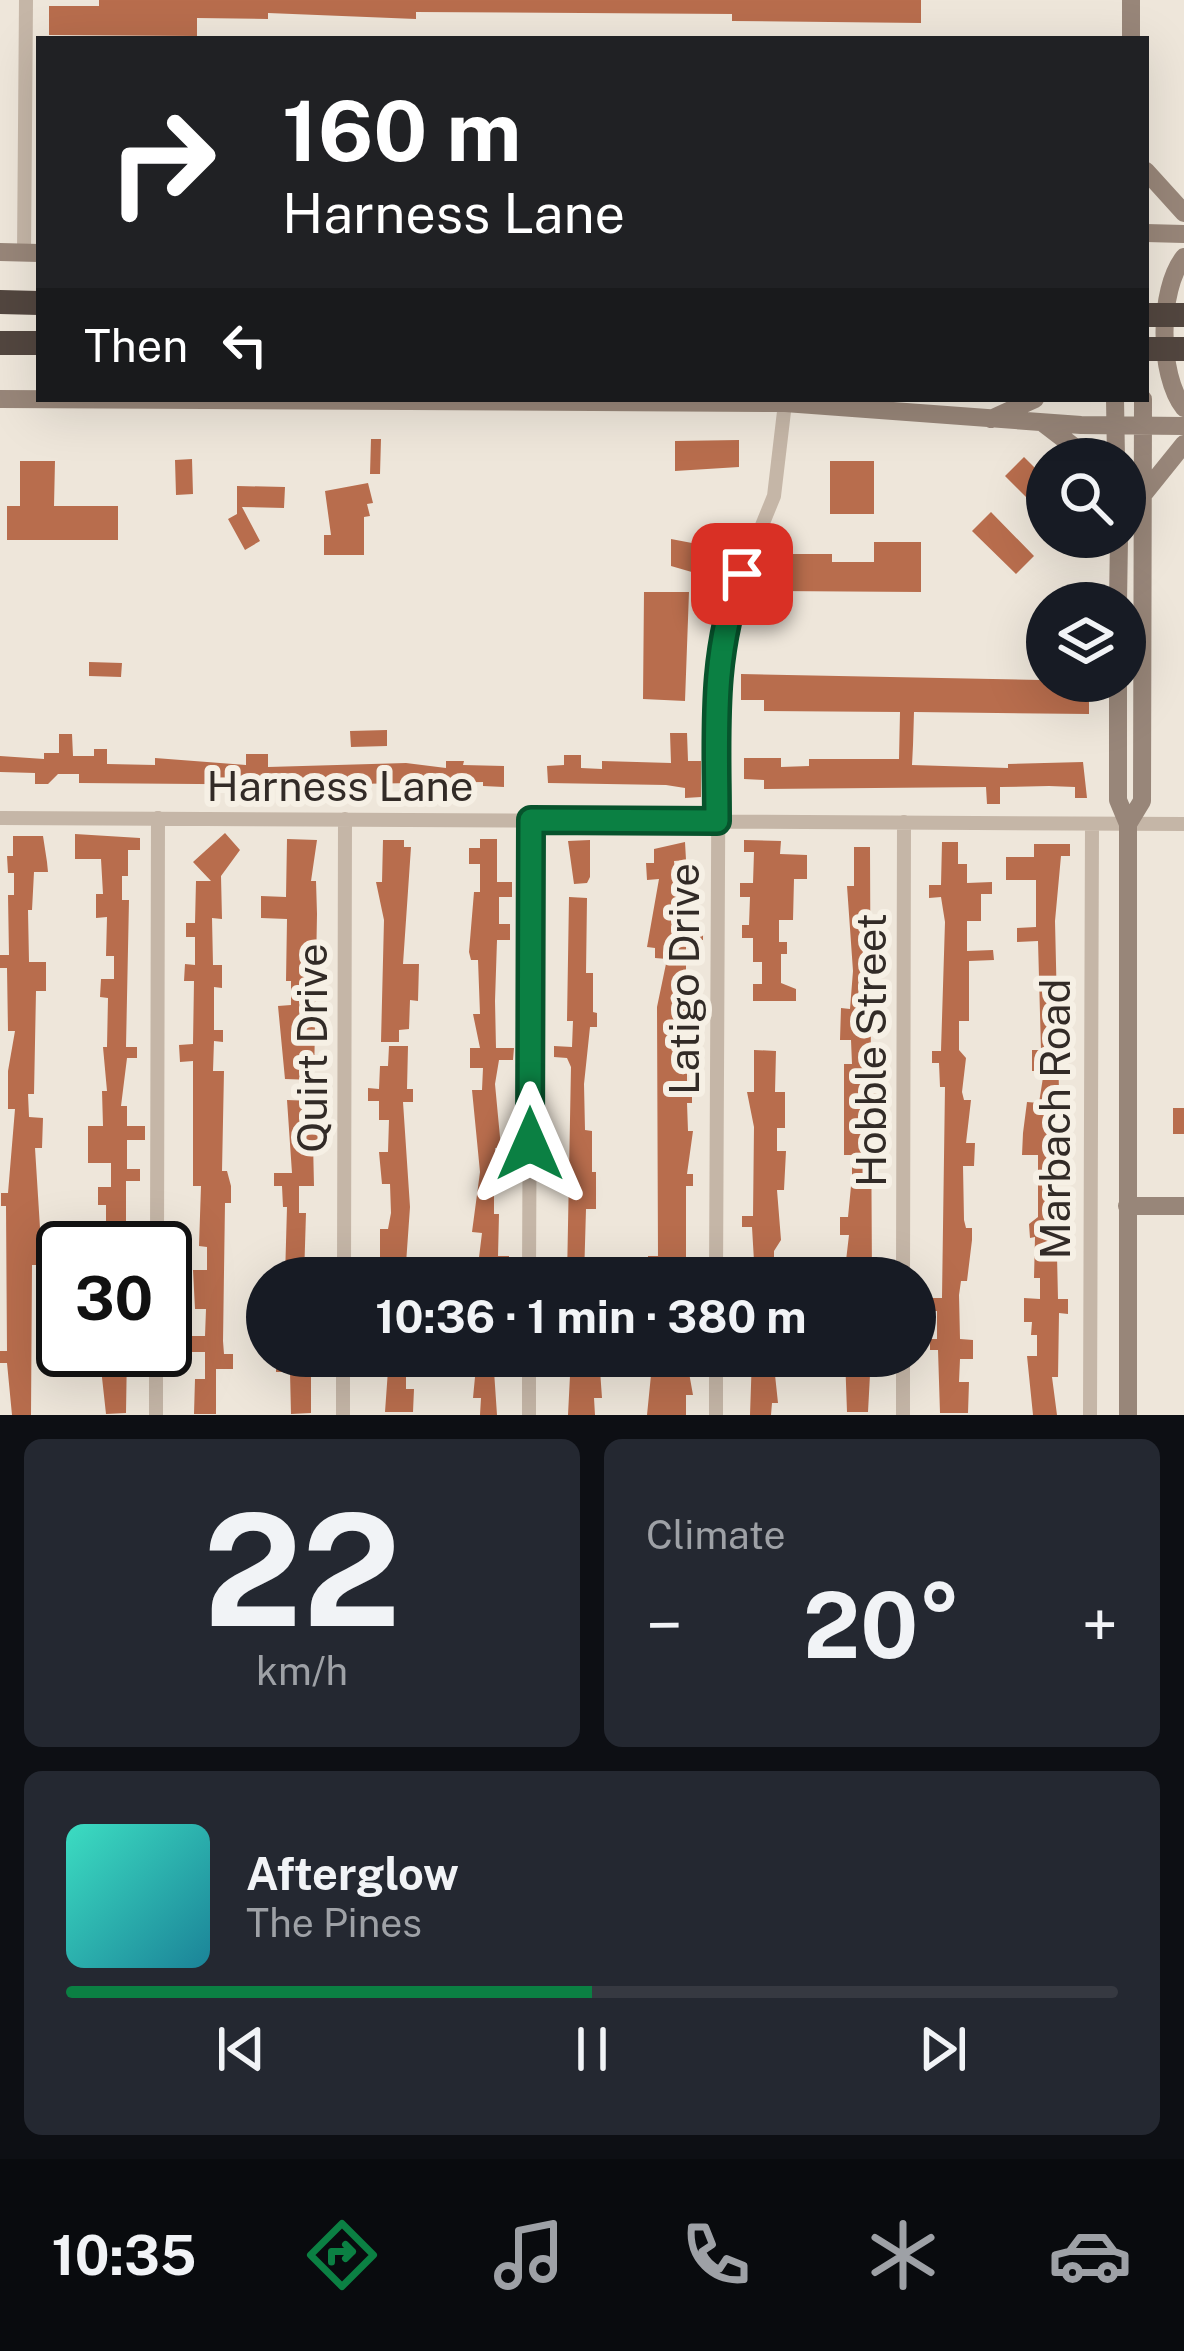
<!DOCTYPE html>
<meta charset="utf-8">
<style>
:root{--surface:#171b24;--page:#242831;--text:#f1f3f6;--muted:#9ea1a6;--line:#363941;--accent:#0b8043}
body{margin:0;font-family:"Public Sans",sans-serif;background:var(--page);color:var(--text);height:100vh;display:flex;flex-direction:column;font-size:45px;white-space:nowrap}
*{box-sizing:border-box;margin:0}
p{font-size:39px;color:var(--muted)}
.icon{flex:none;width:66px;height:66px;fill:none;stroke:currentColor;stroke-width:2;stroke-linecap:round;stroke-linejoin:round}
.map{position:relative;height:1415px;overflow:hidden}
.panel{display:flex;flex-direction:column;gap:24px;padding:24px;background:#0d0f14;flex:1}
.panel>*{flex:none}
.top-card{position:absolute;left:36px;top:36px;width:1113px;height:366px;border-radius:0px;box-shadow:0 12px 48px #0002;background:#202124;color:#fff;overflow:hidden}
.buttons{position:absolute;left:1026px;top:438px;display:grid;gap:24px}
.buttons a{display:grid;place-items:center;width:120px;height:120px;border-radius:50%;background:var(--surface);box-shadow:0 12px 48px #0002;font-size:60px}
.speed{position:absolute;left:36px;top:1221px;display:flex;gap:24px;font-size:60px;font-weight:700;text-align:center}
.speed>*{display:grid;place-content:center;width:156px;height:156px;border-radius:50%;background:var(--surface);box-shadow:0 12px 48px #0002;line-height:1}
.speed .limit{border:6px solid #111;border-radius:18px;background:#fff;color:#111}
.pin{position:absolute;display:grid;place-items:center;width:102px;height:102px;color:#fff;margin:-51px;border-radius:24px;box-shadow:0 6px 18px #0006}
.me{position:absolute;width:132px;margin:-66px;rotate:0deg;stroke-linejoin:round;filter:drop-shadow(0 0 9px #0008)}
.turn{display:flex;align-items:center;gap:42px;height:252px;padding:0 48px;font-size:54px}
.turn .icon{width:156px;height:156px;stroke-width:2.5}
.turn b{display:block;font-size:84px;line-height:102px}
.then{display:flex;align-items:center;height:114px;padding:0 48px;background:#0003;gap:24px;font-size:45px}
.big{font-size:90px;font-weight:700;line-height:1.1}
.panel .tile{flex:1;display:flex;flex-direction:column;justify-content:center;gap:18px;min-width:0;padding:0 42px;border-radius:18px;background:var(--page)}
.panel .dial{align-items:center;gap:0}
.dial b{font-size:156px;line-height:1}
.song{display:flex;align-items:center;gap:36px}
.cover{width:144px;height:144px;border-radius:18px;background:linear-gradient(135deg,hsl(170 70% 55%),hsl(190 70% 35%))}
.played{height:12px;border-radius:6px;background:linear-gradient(90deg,var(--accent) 50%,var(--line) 50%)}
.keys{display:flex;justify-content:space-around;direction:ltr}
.heat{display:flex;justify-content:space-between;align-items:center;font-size:66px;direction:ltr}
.panel .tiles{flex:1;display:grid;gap:24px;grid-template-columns:1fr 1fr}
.tile:last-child{grid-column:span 2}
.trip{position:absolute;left:246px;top:1257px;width:690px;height:120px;border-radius:60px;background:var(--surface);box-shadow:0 12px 48px #0002;font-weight:700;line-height:120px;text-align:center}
.tabs{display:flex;height:192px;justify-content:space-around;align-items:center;background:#090b0e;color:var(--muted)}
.tabs .icon{width:84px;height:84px}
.tabs .selected{color:var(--accent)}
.tabs b{font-size:54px;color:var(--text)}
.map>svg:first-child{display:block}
.building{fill:#b86d4d}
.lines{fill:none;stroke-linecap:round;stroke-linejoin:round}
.street{stroke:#c5b6a7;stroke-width:14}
.secondary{stroke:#988679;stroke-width:18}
.highway{stroke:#52463f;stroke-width:24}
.route-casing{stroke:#07532c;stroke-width:30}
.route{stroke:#0b8043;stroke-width:21}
.labels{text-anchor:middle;stroke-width:12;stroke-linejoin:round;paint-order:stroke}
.street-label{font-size:42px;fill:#322b27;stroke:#f6f0e5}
</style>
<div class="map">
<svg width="1184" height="1415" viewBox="0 0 1184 1415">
<rect width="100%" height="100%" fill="#eee6da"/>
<path class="building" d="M99,0H921V23L732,21V14L416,12V19L268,13V19L197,18V36L49,35V6H99Z
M371,439H381L380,474H370Z
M739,440V467L675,471V441Z
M1024,457L1047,480V518L1005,476Z
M192,459L193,494L176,495L175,460Z
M20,461H55L54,506H118V540H7V506H20Z
M830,461H874V514H830Z
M368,483L373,503L367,504L370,516L364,517V555H324V535H331L325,491Z
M237,486L285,487L284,508L242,507L260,541L245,550L228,519L237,514Z
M991,512L1034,556L1016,574L972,531Z
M671,539L713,547L709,577L671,566Z
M874,542H921V592L775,591V554H832V562H874Z
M644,592H689L685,701L643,699Z
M89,662L122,663L121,677L89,676Z
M741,674L1089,681V714L914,712L913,745L912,765L1008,768V764L1083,762L1087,798H1075V787L1049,786L1000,787V804H987L986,787L764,789V780L744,779V758H781V767L809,766V759H899L900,712L764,711V700H741Z
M387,730V746L351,747L350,731Z
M670,733H687L688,761H701V797L685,798V788L666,785L548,783L547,766L564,765V755H581V768L602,769V761L671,763Z
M59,734H72L73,756H94V749H107V764L155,765V758L246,765V754H268V767L406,763L446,768V761H464L463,765L504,766V787L483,786V782L349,784L348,798H335L336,785L79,783V774H58L48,784H35V773L0,772V756L44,759V753H59Z
M225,833L240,850L221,876L222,919L212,918L213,965H222V988L214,987V1030H223V1042L214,1041L213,1071H224L222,1171H227L231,1186V1203H225L223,1341L224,1354H233V1369H216V1414H194L195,1379H205V1352H192V1336H205L206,1309H195L193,1270H207V1247L199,1246L201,1186H193V1061L180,1062L179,1045L193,1044L194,981H184L185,964L195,965V937H186V923H195L196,881H211L193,862Z
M75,834L140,838V850H128V876H122V900H129L126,1047H137V1058H127L121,1106H127V1126H145V1140H127V1169H140V1181H126V1247H106V1205H98V1187H111V1163H88V1126H103L102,1091H107L103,1047H107L108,998L100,997L101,979H114V956H106L107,917L96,918V894H103L101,859H75Z
M13,836H43L47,862L48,872H34L32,910H28L29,962H46V991H36L34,1094H28L29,1117L43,1118L42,1148H35L40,1228L38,1265H32L31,1415H12L7,1363H0V1351H7L6,1206H1V1193H8L15,1109H8V1071L15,1031H8L7,968H0V955H9L8,895H14V873H8L7,856H13Z
M287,839L317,840L311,881H316L317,914L314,1080L285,1079L278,1006L291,1005V981H286L287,919L261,918V896L286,897Z
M480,839H497V882H512V897H499V924H510V940H497L495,1001L496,1048H514L513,1060H499L495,1084L501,1148H495L499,1187L494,1186V1214H499L498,1256H509V1267H499L498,1278L477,1274L482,1233L472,1232L480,1172L472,1090H482L483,1068H470V1048H480L473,1014H480L478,960H471L469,952L474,892H480V864H469V848H480Z
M383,840H404V847H411L403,964H419L418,1001L410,1000L409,1029L399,1030V1042H381L384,920L376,882H382Z
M590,840V877L587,883L574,884L568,841Z
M744,840L781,841L780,854L807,855V879H794L793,920H779V942H787V954H781V983L796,989V1001H753V984H762V962H753V938H742V925H749L750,897H740V883H753L754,852H744Z
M685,842L686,860L674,861L676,883H687L686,925H703V940L686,939V1044H679V1066H687V1091H692V1103H687L688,1131H693L687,1174H693V1186H686V1271H677V1278H648V1256H658L657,1007L667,959L655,958V948L647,947L659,879L647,880L646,863H654V849Z
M942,842H958V864H967V883L992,882V894H981V921H967V951L993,950L994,960L969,961V1021H959V1050L966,1058L962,1092L964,1100H971L966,1143H975L974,1166H963L964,1220L966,1228H972V1240L967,1281H961L959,1295L960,1339L973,1340V1359H960L959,1382H969L968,1413H940L938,1350H930V1339H937V1311H931L930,1298H942L945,1087H940L939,1063H932V1051H941L945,922L941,897L929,898V885H941Z
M1034,844H1070V856H1061L1055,921L1059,1092H1069L1068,1104H1058V1133H1069V1144H1060L1056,1212L1058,1299H1068V1314L1059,1313L1058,1377H1052L1057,1415H1033L1027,1356H1037V1335H1031L1032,1322H1024V1298L1040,1299V1278H1034L1035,1237L1030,1238L1029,1224L1038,1217V1155H1022L1023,1133L1027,1102L1039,1103L1044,1071H1032V1050H1041L1038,941L1017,942V928L1036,927V880H1006V857H1034Z
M854,847H870L871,1091H884V1104H871L872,1278H844L849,1235H840V1217H848L852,1176V1155H844V1064H852L851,1040H840L841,1008L850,1009L853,971L847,886H854Z
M569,897L587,898L586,973H593V1012L597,1013V1027H590L584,1084L585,1130L592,1131V1172H596V1209H586L584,1278H567L571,1067L567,1058L554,1057V1046L572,1047L573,1021H567Z
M389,1046H408L407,1089H413V1102H403L410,1207L405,1278H380V1229H388L391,1213L390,1184H382L379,1152H388L389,1120H379V1101H368V1088L379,1089L380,1066H388Z
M754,1050L776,1051L775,1092H785V1128H777V1151H786L784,1190H777L781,1240L774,1251V1278H755L752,1227H742V1216H753L754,1127L747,1092H754Z
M287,1100L314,1101V1130H321V1142H313L314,1186H299V1213H306L304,1278H285L287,1207H283L282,1186H274V1173H292Z
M1173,1108H1184V1134H1173Z
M99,1350H127L126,1413L106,1414Z
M276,1356H311V1413L291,1414L290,1372H276Z
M389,1356H406V1389H414L413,1412H385Z
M477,1356H493L497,1415H480L481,1398H473Z
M571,1356H599L602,1398H594L595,1415H568Z
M633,1356H686L693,1395H686V1415H647L651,1375H633Z
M752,1356H773L778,1403H772L771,1415H750Z
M845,1356H871L868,1412H847Z"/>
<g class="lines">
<path class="street" d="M24,253L26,0
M0,818L1184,824
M157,1248L158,818
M344,1278L345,819
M529,1278L531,820
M716,1278L719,666L732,599L774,496L785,403
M903,1278L904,822
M156,1415V1350
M343,1415V1356
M529,1415V1356
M716,1415V1356
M903,1415V1356
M1090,1415L1092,824"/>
<path class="secondary" d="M1131,39V0
M1146,171L1184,213
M1146,233L1184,234
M0,252L39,253
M1184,257C1158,290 1158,375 1184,408
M0,399L785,403L1081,425L1184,426
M1115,399L1116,459
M991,419L1035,399
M1043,423L1090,459
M1142,496L1184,444
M1118,603L1119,537
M1118,681V800L1128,824V1415
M1128,824L1142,801L1143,399
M1127,1206H1184"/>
<path class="highway" d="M0,302L39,303
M1146,315H1184
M0,343H39
M1146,349H1184"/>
</g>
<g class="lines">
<defs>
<path id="route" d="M530,1144L531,820L717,821C717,738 710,653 742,574"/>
</defs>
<use href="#route" class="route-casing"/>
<use href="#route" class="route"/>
</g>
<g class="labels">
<g class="street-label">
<text x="340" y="801">Harness Lane</text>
<text transform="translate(684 979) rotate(-90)" y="15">Latigo Drive</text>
<text transform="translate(312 1048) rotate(-90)" y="15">Quirt Drive</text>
<text transform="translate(871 1050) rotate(-90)" y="15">Hobble Street</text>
<text transform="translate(1055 1119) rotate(-90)" y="15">Marbach Road</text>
</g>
</g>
</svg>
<div class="buttons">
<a><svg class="icon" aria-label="search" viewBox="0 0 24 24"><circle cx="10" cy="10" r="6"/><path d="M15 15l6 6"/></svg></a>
<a><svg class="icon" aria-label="layers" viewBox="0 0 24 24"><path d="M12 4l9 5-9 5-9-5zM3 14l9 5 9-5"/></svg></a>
</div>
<div class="speed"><div class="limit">30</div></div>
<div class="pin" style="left:742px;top:574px;background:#d93025"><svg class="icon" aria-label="arrive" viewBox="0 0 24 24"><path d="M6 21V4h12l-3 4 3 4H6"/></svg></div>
<svg class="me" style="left:530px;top:1144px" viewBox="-20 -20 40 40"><path d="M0-17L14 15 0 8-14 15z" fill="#0b8043" stroke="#fff" stroke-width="4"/></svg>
<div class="trip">10:36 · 1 min · 380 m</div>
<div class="top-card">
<div class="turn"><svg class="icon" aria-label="right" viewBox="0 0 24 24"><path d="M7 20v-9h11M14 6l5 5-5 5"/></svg><div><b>160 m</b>Harness Lane</div></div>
<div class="then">Then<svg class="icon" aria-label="left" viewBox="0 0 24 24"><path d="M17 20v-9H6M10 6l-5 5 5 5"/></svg></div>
</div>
</div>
<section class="panel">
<div class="tiles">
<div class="tile dial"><b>22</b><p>km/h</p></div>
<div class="tile"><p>Climate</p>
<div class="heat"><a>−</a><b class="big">20°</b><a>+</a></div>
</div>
<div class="tile">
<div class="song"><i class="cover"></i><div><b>Afterglow</b><p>The Pines</p></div></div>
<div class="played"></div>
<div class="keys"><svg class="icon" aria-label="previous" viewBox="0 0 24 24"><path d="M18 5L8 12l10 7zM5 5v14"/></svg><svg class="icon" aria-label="pause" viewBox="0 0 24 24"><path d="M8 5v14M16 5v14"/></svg><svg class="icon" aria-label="next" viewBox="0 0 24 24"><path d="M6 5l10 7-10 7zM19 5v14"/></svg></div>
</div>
</div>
</section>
<nav class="tabs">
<b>10:35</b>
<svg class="icon selected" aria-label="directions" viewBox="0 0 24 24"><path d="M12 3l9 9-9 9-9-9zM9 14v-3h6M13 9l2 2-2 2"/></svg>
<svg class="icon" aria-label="music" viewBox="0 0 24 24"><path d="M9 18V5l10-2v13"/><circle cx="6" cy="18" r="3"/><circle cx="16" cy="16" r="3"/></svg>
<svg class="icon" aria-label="phone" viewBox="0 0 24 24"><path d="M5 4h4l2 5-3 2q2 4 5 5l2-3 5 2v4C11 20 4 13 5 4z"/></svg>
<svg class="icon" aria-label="climate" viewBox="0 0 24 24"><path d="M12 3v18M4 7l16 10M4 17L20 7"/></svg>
<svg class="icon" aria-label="car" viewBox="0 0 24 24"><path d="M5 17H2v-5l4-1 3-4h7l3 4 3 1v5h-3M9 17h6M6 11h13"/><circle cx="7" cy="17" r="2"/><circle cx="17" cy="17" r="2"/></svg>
</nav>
